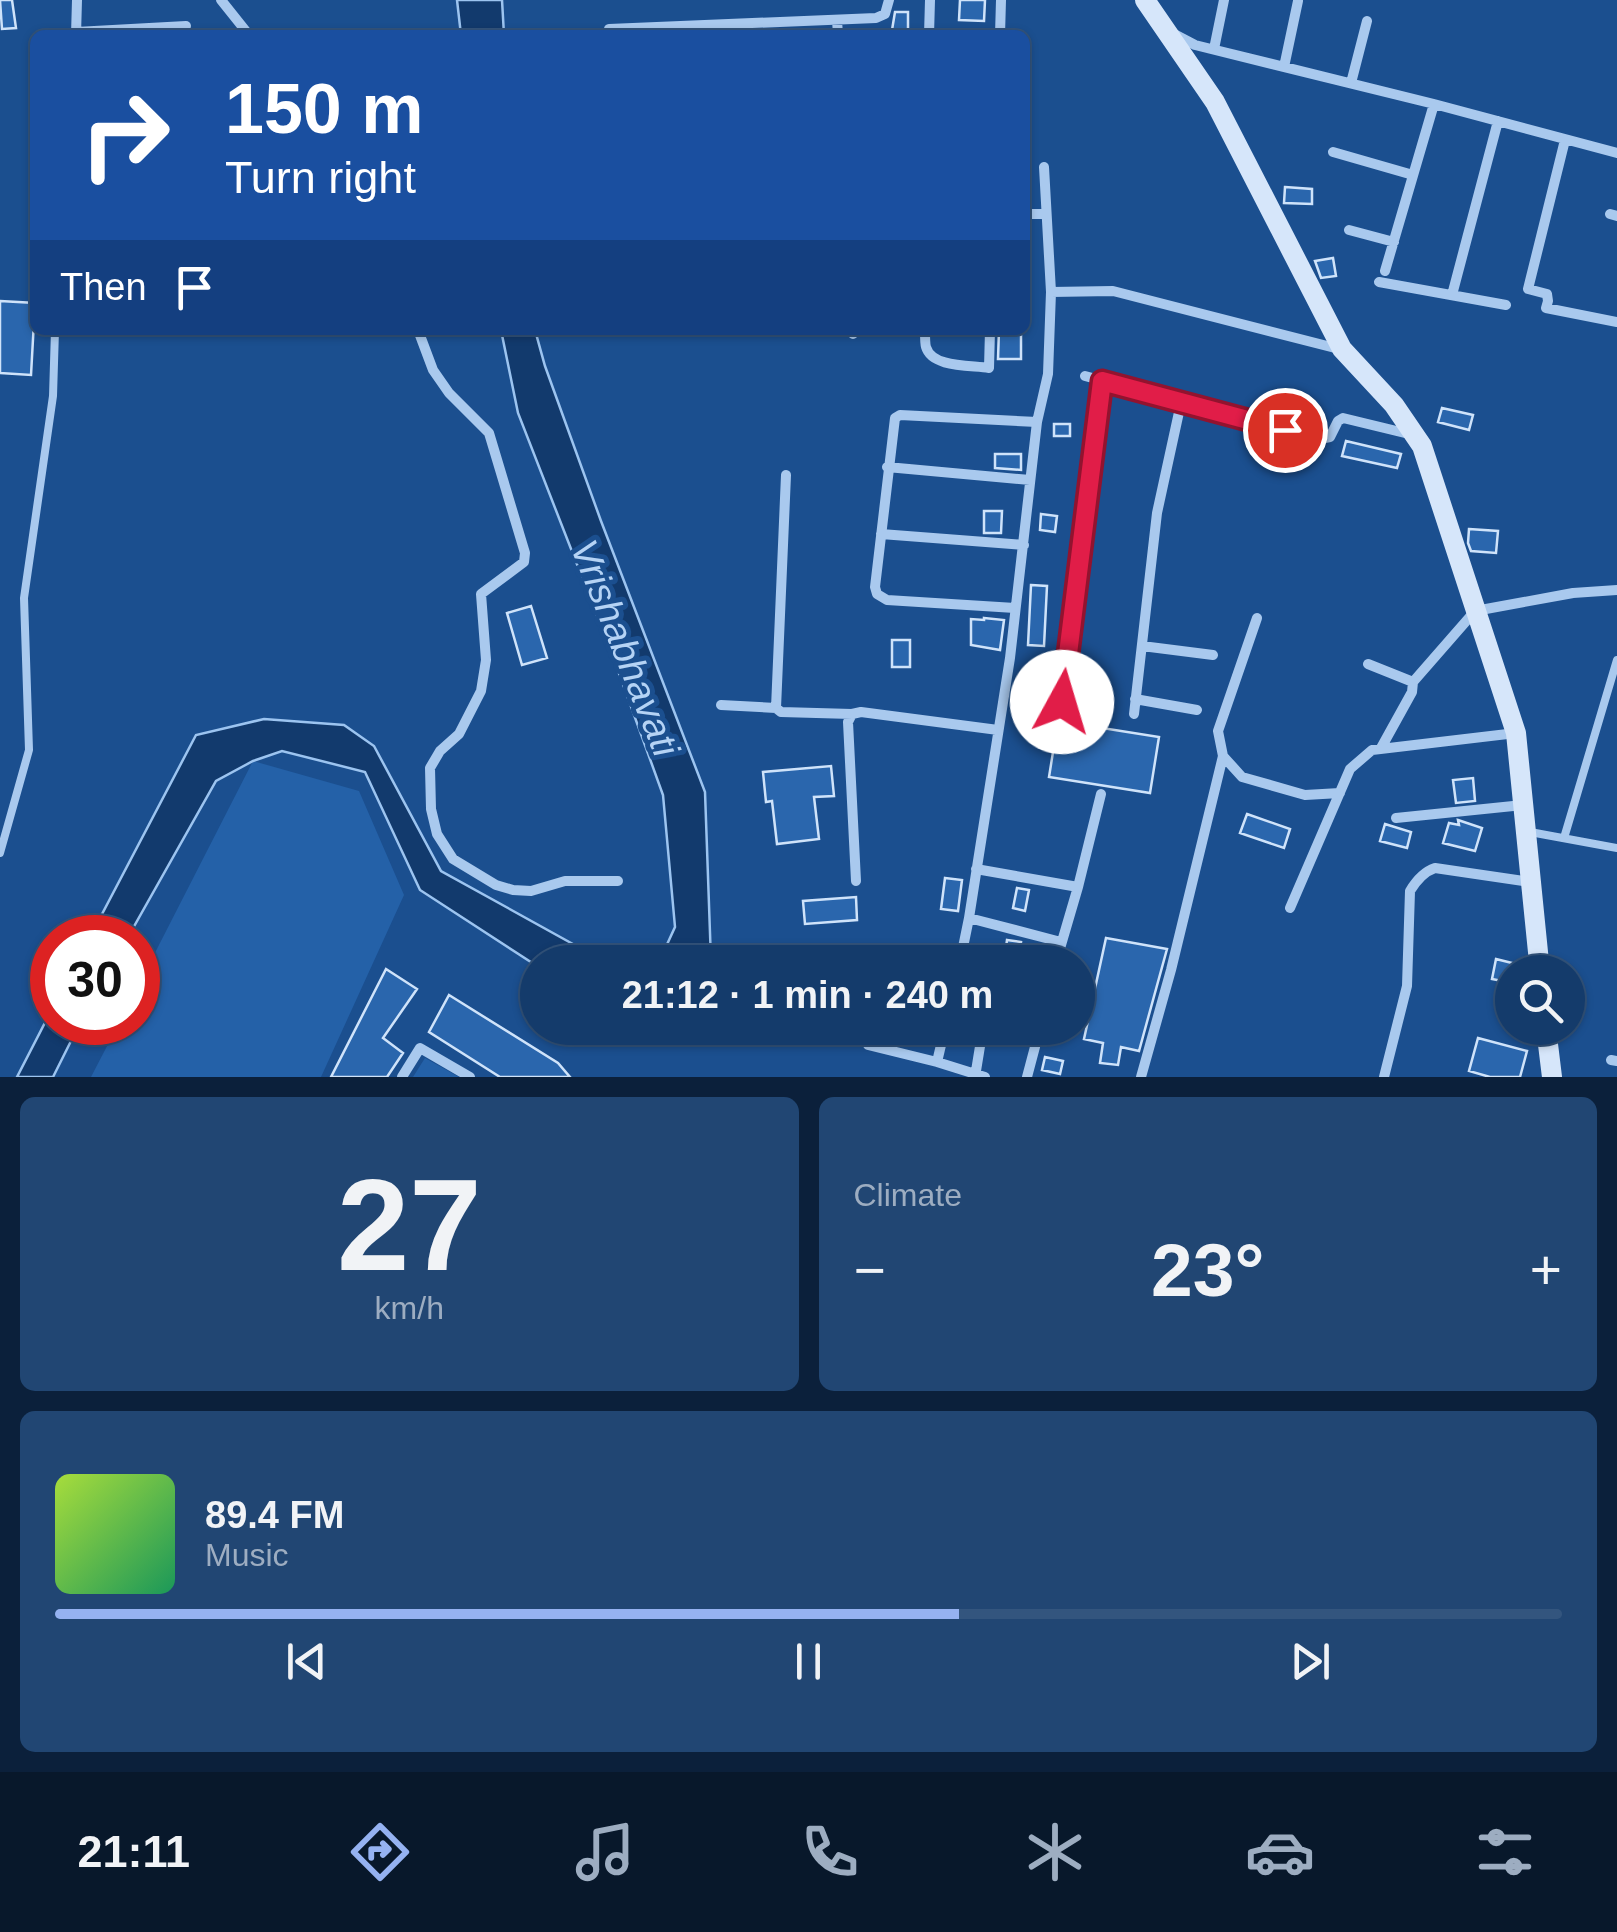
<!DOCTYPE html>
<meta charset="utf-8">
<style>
:root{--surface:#143b6b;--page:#214673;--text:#f1f3f6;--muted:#9dadc1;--line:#33557e;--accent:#95b2f1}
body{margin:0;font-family:Arial,sans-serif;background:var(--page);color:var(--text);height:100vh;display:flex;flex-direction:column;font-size:38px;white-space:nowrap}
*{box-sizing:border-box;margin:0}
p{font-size:32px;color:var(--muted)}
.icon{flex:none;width:55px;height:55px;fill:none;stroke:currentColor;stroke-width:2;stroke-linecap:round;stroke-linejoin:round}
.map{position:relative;height:1077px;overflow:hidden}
.side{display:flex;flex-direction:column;gap:20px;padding:20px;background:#0b203b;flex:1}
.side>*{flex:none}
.banner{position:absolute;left:30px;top:30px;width:1000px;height:305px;border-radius:15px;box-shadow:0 2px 8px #0004,0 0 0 2px var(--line);background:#1a4fa0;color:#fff;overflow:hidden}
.fabs{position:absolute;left:1495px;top:955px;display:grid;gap:20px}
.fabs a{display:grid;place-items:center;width:90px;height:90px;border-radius:50%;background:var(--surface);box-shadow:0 2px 8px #0004,0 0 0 2px var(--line);font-size:50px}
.speed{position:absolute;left:30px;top:915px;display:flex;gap:20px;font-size:50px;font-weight:700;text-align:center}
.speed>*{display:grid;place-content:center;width:130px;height:130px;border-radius:50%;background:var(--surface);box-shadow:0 2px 8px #0004,0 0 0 2px var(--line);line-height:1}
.speed .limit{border:15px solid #d22;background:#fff;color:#111}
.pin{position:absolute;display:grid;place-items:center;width:85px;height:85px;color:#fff;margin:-42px;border:5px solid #fff;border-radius:50%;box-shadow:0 2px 10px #0007}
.me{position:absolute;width:110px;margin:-55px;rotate:6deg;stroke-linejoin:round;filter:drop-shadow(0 0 8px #0008)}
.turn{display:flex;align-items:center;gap:35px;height:210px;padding:0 30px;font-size:45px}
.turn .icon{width:130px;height:130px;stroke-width:2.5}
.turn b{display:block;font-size:70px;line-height:85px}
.then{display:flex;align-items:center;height:95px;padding:0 30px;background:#0003;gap:20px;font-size:38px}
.big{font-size:75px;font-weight:700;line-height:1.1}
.side .tile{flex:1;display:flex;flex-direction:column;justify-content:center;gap:15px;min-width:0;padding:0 35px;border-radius:15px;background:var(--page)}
.side .dial{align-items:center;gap:0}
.dial b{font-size:130px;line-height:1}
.song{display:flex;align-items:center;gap:30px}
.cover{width:120px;height:120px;border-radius:15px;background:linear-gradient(135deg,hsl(80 70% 55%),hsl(150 70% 35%))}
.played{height:10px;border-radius:5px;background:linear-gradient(90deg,var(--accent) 60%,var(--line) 60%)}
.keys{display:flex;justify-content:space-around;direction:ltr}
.heat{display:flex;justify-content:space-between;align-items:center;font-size:55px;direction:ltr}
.side .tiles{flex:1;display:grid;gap:20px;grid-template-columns:1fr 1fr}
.tile:last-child{grid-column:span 2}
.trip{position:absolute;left:520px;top:945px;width:575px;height:100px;border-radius:50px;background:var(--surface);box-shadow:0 2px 8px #0004,0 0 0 2px var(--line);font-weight:700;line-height:100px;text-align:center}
.dock{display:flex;height:160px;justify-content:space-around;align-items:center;background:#08182b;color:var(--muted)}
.dock .icon{width:70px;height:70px}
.dock .on{color:var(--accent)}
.dock b{font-size:45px;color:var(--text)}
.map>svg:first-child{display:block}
.green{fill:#2461a8}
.water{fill:#123a6d;stroke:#9cc4f0;stroke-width:2.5}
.building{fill:#2a66ad;stroke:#cfe3fa;stroke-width:2.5}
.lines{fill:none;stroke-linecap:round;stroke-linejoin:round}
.lane{stroke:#a9c9ee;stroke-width:8}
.street{stroke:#a9c9ee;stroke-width:10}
.secondary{stroke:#d6e6fa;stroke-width:20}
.route-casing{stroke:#92132f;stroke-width:25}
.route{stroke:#e11d48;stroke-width:18}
.labels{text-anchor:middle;stroke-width:10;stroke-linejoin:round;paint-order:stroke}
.water-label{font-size:38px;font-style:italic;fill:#b5d3f5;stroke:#1b4f8f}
</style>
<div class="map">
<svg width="1617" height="1077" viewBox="0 0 1617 1077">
<rect width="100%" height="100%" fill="#1b4f8f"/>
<path class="green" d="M253,761L359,791L404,895L321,1077H91L119,1023L138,1022V986Z
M425,1058L459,1077H413Z"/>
<path class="water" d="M457,0H502L504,35H461Z
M501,330H535L545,366L601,521L705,792L711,961L708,962H538L537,966L420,890L365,772L282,751L253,761L216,781L128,937H90L196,735L264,719L344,725L374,746L441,871L591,954L664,951L675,927L663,795L612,654L518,413Z
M52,1009V1022L80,1023L53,1077H17Z"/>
<path class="building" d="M0,0H12L16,28L2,29Z
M960,0H985L984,21L959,20Z
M895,12H908V30H892Z
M1285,187L1312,189V204L1284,203Z
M1333,258L1336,276L1321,278L1315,261Z
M0,301L35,303L31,375L0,373Z
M999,330H1021V359H998Z
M1442,408L1473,415L1469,430L1438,422Z
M1054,424H1070V436H1054Z
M1346,441L1401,454L1397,468L1342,456Z
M995,454H1021V470L995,468Z
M984,511H1002L1001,533H984Z
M1041,514L1057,516L1055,532L1040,530Z
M1469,529L1498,531L1496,553L1471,551L1468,543Z
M1031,585L1047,586L1044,646L1028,645Z
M531,606L547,658L522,665L507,613Z
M984,618L1004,620L1000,650L971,645V619L984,620Z
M892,640H910V667H892Z
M1058,721L1159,737L1150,793L1049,777Z
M831,766L834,796L814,797L819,839L777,844L772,801L766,802L763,772Z
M1473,778L1475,801L1456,803L1453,780Z
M1247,814L1290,829L1284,848L1240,833Z
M1458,820L1482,828L1475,851L1443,843L1449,823L1459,825Z
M1385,824L1411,832L1407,848L1380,841Z
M945,878L962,880L958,911L941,909Z
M1017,888L1029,890L1025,911L1013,908Z
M856,897L857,920L805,924L803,901Z
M1106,938L1167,949L1139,1051L1121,1047L1118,1065L1100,1063L1103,1043L1084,1039Z
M1007,940L1021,942L1018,962H1004Z
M1496,959L1516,964L1515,972H1512V983L1492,979Z
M386,969L417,989L383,1038L403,1053L387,1077H331Z
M449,995L558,1063L570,1077H500L429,1032Z
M1478,1038L1527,1051L1520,1077H1490L1469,1071Z
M1045,1057L1063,1061L1060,1074L1042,1070Z"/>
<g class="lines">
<path class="lane" d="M1530,832L1617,848
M1564,838L1617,660
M0,853L29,750L24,598L53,396L55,330"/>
<path class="street" d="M221,0L249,35
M837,20L838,35
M609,29L876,18L885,14L889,0
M76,32L186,26
M1174,34L1195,45L1434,104L1617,153
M76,35L77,0
M929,35L930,0
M1000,35L1001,0
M1214,49L1224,0
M1284,67L1298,1
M1351,83L1367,21
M1565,140L1528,289L1547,294L1548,301L1546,308L1617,322
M1333,152L1413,175
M1044,167L1051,292
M1025,214H1046
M1610,214L1617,216
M1349,230L1394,242
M1385,271L1434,104
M1379,282L1506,305
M1452,295L1498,121
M418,330L433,370L449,393L489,433L525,553L524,562L481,594L486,660L481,691L459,734L440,751L430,768L431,809L437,834L453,859L496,885L513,890L531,891L565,881H618
M853,330V334
M925,330C925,333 925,344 926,347C932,368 971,365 989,368L990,330
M1085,376L1320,439L1330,437L1338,421L1343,418L1409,434
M887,467L1030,480
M786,475L776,708L781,712L852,714
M881,534L1024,545
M1015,608L887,600L877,594L875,587L895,418L900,415L1037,422
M1142,646L1213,655
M1368,664L1413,682L1412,692L1381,748
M1413,682L1475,611L1573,593L1617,590
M1135,699L1197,710
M1062,702L1101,381
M721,705L776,708
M1134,714L1157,513L1181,403
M1223,756L1242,777L1305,795L1340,793
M1396,818L1523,805
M976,869L1078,887
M856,881L848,722L852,714L861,712L998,730
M1290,908L1350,769L1372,750L1516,733
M969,918L1061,942
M960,962L969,918L1010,658L1037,422L1048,374L1051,292L1113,291L1339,349
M1056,962L1078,887L1101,794
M868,1045L937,1062L985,1077
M1611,1060L1617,1061
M937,1062L945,1028
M402,1077L420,1048L470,1077
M975,1077L983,1028
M1027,1077L1040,1028
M1141,1077L1171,970L1223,756L1218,731L1257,618
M1384,1077L1407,986L1410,891C1416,881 1423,872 1435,868L1530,882"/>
<path class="secondary" d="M1145,0L1215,102L1342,349L1394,405L1422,446L1516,733L1540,972
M1546,1028L1552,1077"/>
</g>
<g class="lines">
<defs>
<path id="route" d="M1062,702L1102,381L1285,430"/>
</defs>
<use href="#route" class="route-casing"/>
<use href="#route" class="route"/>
</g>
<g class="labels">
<g class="water-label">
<text transform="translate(625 648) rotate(68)" y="13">Vrishabhavati</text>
</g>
</g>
</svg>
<div class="fabs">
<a><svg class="icon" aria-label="search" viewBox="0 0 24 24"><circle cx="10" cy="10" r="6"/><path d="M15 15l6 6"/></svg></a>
</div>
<div class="speed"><div class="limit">30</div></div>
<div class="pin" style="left:1285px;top:430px;background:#d93025"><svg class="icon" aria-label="arrive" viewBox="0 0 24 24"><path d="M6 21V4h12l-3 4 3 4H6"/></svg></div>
<svg class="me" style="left:1062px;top:702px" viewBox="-20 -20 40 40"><circle r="19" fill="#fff"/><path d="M0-13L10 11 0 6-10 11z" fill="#e11d48"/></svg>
<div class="trip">21:12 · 1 min · 240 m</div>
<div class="banner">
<div class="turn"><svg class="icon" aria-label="right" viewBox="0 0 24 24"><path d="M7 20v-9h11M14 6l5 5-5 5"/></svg><div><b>150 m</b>Turn right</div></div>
<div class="then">Then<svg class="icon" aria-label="arrive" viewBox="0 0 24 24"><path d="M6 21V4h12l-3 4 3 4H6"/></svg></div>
</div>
</div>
<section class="side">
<div class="tiles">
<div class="tile dial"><b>27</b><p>km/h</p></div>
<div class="tile"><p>Climate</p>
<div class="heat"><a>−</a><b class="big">23°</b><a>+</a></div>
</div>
<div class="tile">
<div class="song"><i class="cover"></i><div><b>89.4 FM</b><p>Music</p></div></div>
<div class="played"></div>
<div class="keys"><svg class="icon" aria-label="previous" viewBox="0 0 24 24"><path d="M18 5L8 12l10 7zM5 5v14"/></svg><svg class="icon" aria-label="pause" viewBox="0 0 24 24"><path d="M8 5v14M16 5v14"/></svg><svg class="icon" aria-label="next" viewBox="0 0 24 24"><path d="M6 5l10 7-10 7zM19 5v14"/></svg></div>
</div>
</div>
</section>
<nav class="dock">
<b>21:11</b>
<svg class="icon on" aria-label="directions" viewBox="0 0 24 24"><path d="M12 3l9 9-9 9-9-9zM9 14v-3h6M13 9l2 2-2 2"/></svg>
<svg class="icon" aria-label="music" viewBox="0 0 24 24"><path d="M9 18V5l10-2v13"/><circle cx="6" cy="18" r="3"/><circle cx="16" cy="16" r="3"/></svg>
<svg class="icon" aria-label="phone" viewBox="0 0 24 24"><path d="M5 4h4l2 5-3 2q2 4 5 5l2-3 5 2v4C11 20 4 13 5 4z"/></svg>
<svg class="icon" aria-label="climate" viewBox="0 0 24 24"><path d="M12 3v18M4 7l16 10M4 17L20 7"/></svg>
<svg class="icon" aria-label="car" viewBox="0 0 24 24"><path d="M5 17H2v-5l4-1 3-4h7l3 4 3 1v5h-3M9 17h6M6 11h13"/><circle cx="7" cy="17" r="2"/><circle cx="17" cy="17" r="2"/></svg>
<svg class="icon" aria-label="filters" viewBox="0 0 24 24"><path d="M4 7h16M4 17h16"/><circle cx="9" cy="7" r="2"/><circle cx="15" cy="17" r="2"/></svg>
</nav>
